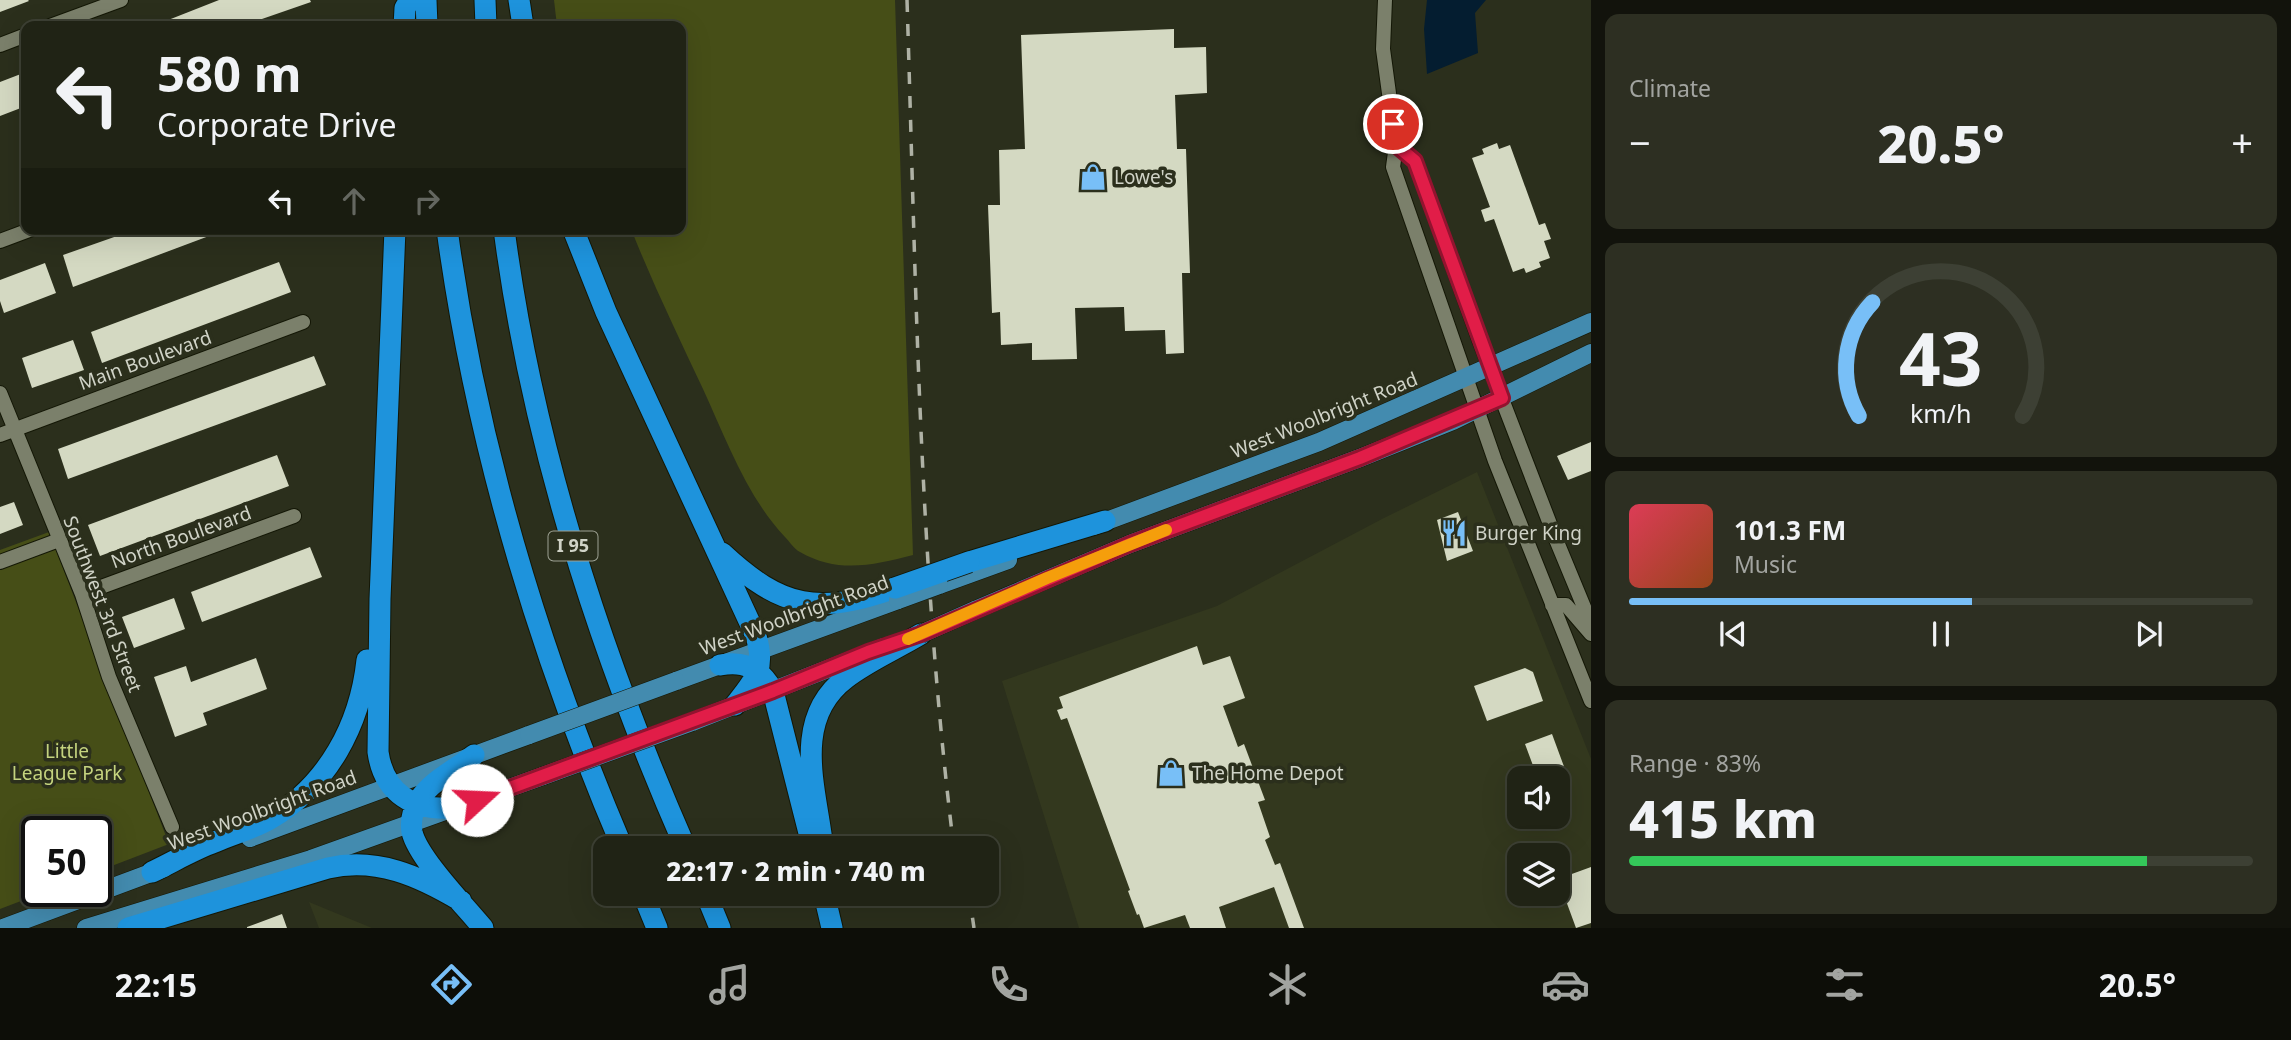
<!DOCTYPE html>
<meta charset="utf-8">
<style>
:root{--surface:#202315;--page:#2d2f22;--text:#f1f3f6;--muted:#a2a4a0;--line:#3d4034;--accent:#78bff7}
body{margin:0;font-family:"Noto Sans",sans-serif;background:var(--page);color:var(--text);height:100vh;display:flex;flex-direction:column;font-size:26px;white-space:nowrap}
*{box-sizing:border-box;margin:0}
p{font-size:23px;color:var(--muted)}
.icon{flex:none;width:38px;height:38px;fill:none;stroke:currentColor;stroke-width:2;stroke-linecap:round;stroke-linejoin:round}
.map{position:relative;flex:1;overflow:hidden}
.panel{display:flex;flex-direction:column;gap:14px;padding:14px;background:#12130c;width:700px}
.panel>*{flex:none}
.top-card{position:absolute;left:21px;top:21px;width:665px;height:214px;border-radius:14px;box-shadow:0 7px 28px #0002,0 0 0 2px var(--line);background:#202315;color:var(--text);overflow:hidden}
.tools{position:absolute;left:1507px;top:766px;display:grid;gap:14px}
.tools a{display:grid;place-items:center;width:63px;height:63px;border-radius:14px;background:var(--surface);box-shadow:0 7px 28px #0002,0 0 0 2px var(--line);font-size:35px}
.speed{position:absolute;left:21px;top:816px;display:flex;gap:14px;font-size:35px;font-weight:700;text-align:center}
.speed>*{display:grid;place-content:center;width:91px;height:91px;border-radius:50%;background:var(--surface);box-shadow:0 7px 28px #0002,0 0 0 2px var(--line);line-height:1}
.speed .limit{border:4px solid #111;border-radius:10px;background:#fff;color:#111}
.pin{position:absolute;display:grid;place-items:center;width:60px;height:60px;color:#fff;margin:-30px;border:4px solid #fff;border-radius:50%;box-shadow:0 2px 7px #0007}
.me{position:absolute;width:77px;margin:-38px;rotate:70deg;stroke-linejoin:round;filter:drop-shadow(0 0 5px #0008)}
.turn{display:flex;align-items:center;gap:24px;height:147px;padding:0 21px;font-size:32px}
.turn .icon{width:91px;height:91px;stroke-width:2.5}
.turn b{display:block;font-size:49px;line-height:60px}
.lanes{display:flex;align-items:center;height:66px;padding:0 21px;background:#0003;justify-content:center;gap:35px;direction:ltr}
.lanes .off{opacity:.35}
.big{font-size:52px;font-weight:800;line-height:1.1}
.panel .card{flex:1;display:flex;flex-direction:column;justify-content:center;gap:10px;min-width:0;padding:0 24px;border-radius:14px;background:var(--page)}
.panel .dial{align-items:center;gap:0}
.dial svg{height:182px;overflow:visible;fill:none;stroke:var(--line);stroke-width:7;stroke-linecap:round;text-anchor:middle}
.dial text{fill:var(--text);stroke:none}
.song{display:flex;align-items:center;gap:21px}
.cover{width:84px;height:84px;border-radius:10px;background:linear-gradient(135deg,hsl(350 70% 55%),hsl(20 70% 35%))}
.played{height:7px;border-radius:4px;background:linear-gradient(90deg,var(--accent) 55%,var(--line) 55%)}
.keys{display:flex;justify-content:space-around;direction:ltr}
.heat{display:flex;justify-content:space-between;align-items:center;font-size:38px;direction:ltr}
.charge{height:10px;border-radius:5px;background:linear-gradient(90deg,#34c759 83%,var(--line) 0)}
.trip{position:absolute;left:593px;top:836px;width:406px;height:70px;border-radius:14px;background:var(--surface);box-shadow:0 7px 28px #0002,0 0 0 2px var(--line);font-weight:800;line-height:70px;text-align:center}
.dock{display:flex;height:112px;justify-content:space-around;align-items:center;background:#0d0e08;color:var(--muted)}
.dock .icon{width:49px;height:49px}
.dock .active{color:var(--accent)}
.dock b{font-size:32px;color:var(--text)}
main{display:flex;flex:1;min-height:0}
.map>svg:first-child{display:block}
.built{fill:#33381e;fill-rule:evenodd}
.green{fill:#464e17}
.water{fill:#041d30}
.building{fill:#d4d9c2}
.lines{fill:none;stroke-linecap:round;stroke-linejoin:round}
.minor-casing{stroke:#141706;stroke-width:16}
.major-casing{stroke:#141706;stroke-width:19}
.highway-casing{stroke:#141706;stroke-width:23}
.minor{stroke:#7b806b;stroke-width:14}
.major{stroke:#438baf;stroke-width:18}
.highway{stroke:#1e93dc;stroke-width:21}
.rail{stroke:#afb2a5;stroke-width:3.5;stroke-dasharray:12 12;stroke-linecap:butt}
.major-bridge-casing{stroke:#141706;stroke-width:19;stroke-linecap:butt}
.highway-bridge-casing{stroke:#141706;stroke-width:23;stroke-linecap:butt}
.major-bridge{stroke:#438baf;stroke-width:18}
.highway-bridge{stroke:#1e93dc;stroke-width:21}
.route-casing{stroke:#92132f;stroke-width:18}
.route{stroke:#e11d48;stroke-width:12}
.slow{stroke:#f59e0b;stroke-width:12}
.labels{text-anchor:middle;stroke-width:7;stroke-linejoin:round;paint-order:stroke}
.shield{fill:#2b2f1c;stroke:#9ea294;stroke-width:2}
.shield-label{font-size:18px;font-weight:bold;fill:#d0d3c7}
.poi-label{font-size:19px;fill:#d0d3c7;stroke:#2b2f1c;text-anchor:start}
.street-label{font-size:19px;fill:#d0d3c7;stroke:#2b2f1c}
.park-label{font-size:19px;fill:#c4d37e;stroke:#2b2f1c}
</style>
<main>
<div class="map">
<svg width="1591" height="928" viewBox="0 0 1591 928">
<rect width="100%" height="100%" fill="#2b2f1c"/>
<path class="built" d="M1477,472L1591,759V928H1079L1002,681L1217,606L1382,519ZM1519,779H1558V817H1519ZM1519,856H1558V894H1519Z
M309,902L372,928H319Z"/>
<path class="green" d="M554,0H895L913,555C874,565 838,574 800,552C794,549 790,542 785,537C747,497 726,439 703,389C678,336 653,284 631,229H681V26H557Z
M49,532L169,844L96,872V831H37V891H47L0,909V550Z"/>
<path class="water" d="M1427,0H1486L1475,13L1478,53L1427,74L1424,29Z"/>
<path class="building" d="M0,0H28L29,1L0,12Z
M219,0H310L311,2L242,26H153Z
M1174,29V48L1206,47L1207,93L1175,95L1177,149H1186L1190,273H1182L1184,353L1166,354L1165,330L1125,331L1124,307L1075,308L1077,359L1032,360V343L1001,345L1000,312L992,313L988,205H1000L999,150L1025,149L1021,35Z
M26,72V106L0,116V82Z
M1497,143L1499,149L1510,145L1539,225L1545,223L1551,239L1544,241L1550,258L1539,262L1541,267L1526,273L1524,268L1513,272L1494,219L1485,222L1481,210L1490,207L1472,158L1484,154L1482,149Z
M137,229H225V230L73,287L63,255Z
M279,262L291,292L102,363L91,332Z
M45,263L56,293L4,313L0,301V280Z
M73,340L84,370L32,388L22,358Z
M314,356L326,385L68,479L58,449Z
M1591,442V471L1568,480L1557,456Z
M277,455L289,486L100,556L88,525Z
M14,502L23,525L0,534V507Z
M1458,512L1473,551L1447,561L1437,520Z
M310,547L322,577L202,622L191,592Z
M174,598L185,629L134,648L122,617Z
M1197,646L1203,665L1230,656L1245,698L1223,706L1238,747L1244,744L1265,800L1258,802L1270,837L1265,840L1275,865L1280,863L1304,928H1289L1274,887L1219,907L1226,928H1190L1185,915L1144,928L1139,914L1137,915L1128,891L1130,890L1067,718L1061,720L1057,710L1063,708L1059,697Z
M256,658L267,689L203,713L207,725L175,737L154,677L186,666L191,682Z
M1525,668L1533,672L1543,701L1487,721L1474,686Z
M1552,734L1566,772L1563,779H1538L1525,744Z
M1591,867V923L1576,928L1558,879Z
M282,914L287,928H247V927Z"/>
<g class="lines">
<defs>
<path id="minor" d="M1385,0L1383,49L1396,145L1393,167L1495,461L1591,701
M50,26L121,0
M0,45L26,35
M1396,145L1415,161L1480,342L1555,537L1591,624
M0,241L32,229
M0,393L82,594L109,677L172,827
M0,435L303,322
M0,562L59,540
M82,594L294,516
M1552,605H1566L1591,634"/>
<path id="major" d="M1093,526L1319,442L1591,322
M939,585L1008,560
M975,610L1130,544L1360,458L1453,421L1591,353
M676,681L898,600
M692,722L884,647
M250,838L529,735
M3,928L164,868
M86,928L311,859L543,776"/>
<path id="highway" d="M426,0L427,26
M485,0L486,26
M519,0L523,26
M404,26L405,8L410,0
M395,229L380,599L378,752C384,794 414,811 454,808
M447,229C476,444 538,650 623,849
M504,229C532,444 599,651 686,849
M573,229L606,312L756,636C766,669 755,680 735,705
M722,553C782,609 818,615 895,588
M969,562L1105,521
M720,665C745,660 761,669 773,691L809,833
M474,755C456,769 431,781 419,800C413,810 410,821 412,832C418,858 465,906 483,928
M823,849C817,791 790,720 846,678C868,661 896,649 921,634
M152,872C173,862 193,850 215,842C233,834 253,829 270,819C328,785 360,725 367,660
M643,894L657,928
M706,894L720,928
M824,894L832,928
M128,928L328,868C377,857 419,876 461,901"/>
</defs>
<use href="#minor" class="minor-casing"/>
<use href="#major" class="major-casing"/>
<use href="#highway" class="highway-casing"/>
<use href="#minor" class="minor"/>
<use href="#major" class="major"/>
<use href="#highway" class="highway"/>
<path class="rail" d="M907,0C916,283 919,567 954,849
M969,894L974,928"/>
<defs>
<path id="major-bridge" d="M898,600L939,585
M921,634L975,610
M529,735L676,681
M543,776L692,722"/>
<path id="highway-bridge" d="M895,588L969,562"/>
</defs>
<use href="#major-bridge" class="major-bridge-casing"/>
<use href="#highway-bridge" class="highway-bridge-casing"/>
<use href="#major-bridge" class="major-bridge"/>
<use href="#highway-bridge" class="highway-bridge"/>
</g>
<g class="lines">
<defs>
<path id="route" d="M477,800L773,691L868,652L921,634L1130,544L1360,458L1502,398L1415,161L1396,145L1393,124"/>
</defs>
<use href="#route" class="route-casing"/>
<use href="#route" class="route"/>
<path class="slow" d="M908,639L1047,578L1166,530"/>
</g>
<defs>
<symbol id="shop-bare" viewBox="-9 -9 18 18"><path d="M-5-2.5h2.3a2.7 3.5 0 0 1 5.4 0H5L5.5 6h-11ZM-1.5-2.5h3a1.5 2.3 0 0 0-3 0Z" fill="#78bff7" stroke="#2b2f1c" stroke-width="2.5" paint-order="stroke"/></symbol>
<symbol id="restaurant-bare" viewBox="-9 -9 18 18"><path d="M-5-6h1v4h1v-4h1v4h1v-4h1v5L-1.5 .5V6h-2V.5L-5-1ZM5-6V6H3V1.5H1.5Q1.5-4 5-6Z" fill="#78bff7" stroke="#2b2f1c" stroke-width="2.5" paint-order="stroke"/></symbol>
</defs>
<g fill-rule="evenodd">
<use href="#shop-bare" x="1074" y="158" width="38" height="38"/>
<use href="#restaurant-bare" x="1435" y="514" width="38" height="38"/>
<use href="#shop-bare" x="1152" y="754" width="38" height="38"/>
</g>
<g class="labels">
<rect class="shield" x="548.5" y="531.5" width="49" height="29" rx="5"/>
<g class="shield-label">
<text x="573" y="552">I 95</text>
</g>
<g class="poi-label">
<text x="1114" y="184">Lowe's</text>
<text x="1475" y="540">Burger King</text>
<text x="1192" y="780">The Home Depot</text>
</g>
<g class="street-label">
<text transform="translate(145 360) rotate(-20)" y="7">Main Boulevard</text>
<text transform="translate(1324 415) rotate(-22)" y="7">West Woolbright Road</text>
<text transform="translate(181 537) rotate(-20)" y="7">North Boulevard</text>
<text transform="translate(103 604) rotate(69)" y="7">Southwest 3rd Street</text>
<text transform="translate(794 615) rotate(-20)" y="7">West Woolbright Road</text>
<text transform="translate(262 810) rotate(-20)" y="7">West Woolbright Road</text>
</g>
<g class="park-label">
<text x="67" y="758">Little<tspan x="67" dy="22">League Park</tspan></text>
</g>
</g>
</svg>
<div class="tools">
<a><svg class="icon" aria-label="sound" viewBox="0 0 24 24"><path d="M4 9h4l5-4v14l-5-4H4zM17 9q2 3 0 6"/></svg></a>
<a><svg class="icon" aria-label="layers" viewBox="0 0 24 24"><path d="M12 4l9 5-9 5-9-5zM3 14l9 5 9-5"/></svg></a>
</div>
<div class="speed"><div class="limit">50</div></div>
<div class="pin" style="left:1393px;top:124px;background:#d93025"><svg class="icon" aria-label="arrive" viewBox="0 0 24 24"><path d="M6 21V4h12l-3 4 3 4H6"/></svg></div>
<svg class="me" style="left:477px;top:800px" viewBox="-20 -20 40 40"><circle r="19" fill="#fff"/><path d="M0-13L10 11 0 6-10 11z" fill="#e11d48"/></svg>
<div class="trip">22:17 · 2 min · 740 m</div>
<div class="top-card">
<div class="turn"><svg class="icon" aria-label="left" viewBox="0 0 24 24"><path d="M17 20v-9H6M10 6l-5 5 5 5"/></svg><div><b>580 m</b>Corporate Drive</div></div>
<div class="lanes"><svg class="icon" aria-label="left" viewBox="0 0 24 24"><path d="M17 20v-9H6M10 6l-5 5 5 5"/></svg><svg class="icon off" aria-label="ahead" viewBox="0 0 24 24"><path d="M12 20V5M6 11l6-6 6 6"/></svg><svg class="icon off" aria-label="right" viewBox="0 0 24 24"><path d="M7 20v-9h11M14 6l5 5-5 5"/></svg></div>
</div>
</div>
<section class="panel">
<div class="card"><p>Climate</p>
<div class="heat"><a>−</a><b class="big">20.5°</b><a>+</a></div>
</div>
<div class="card dial"><svg viewBox="0 0 100 80">
<path d="M14 69A42 42 0 1 1 86 69"/>
<path d="M14 69A42 42 0 0 1 20 19" stroke="#78bff7"/>
<text x="50" y="56" font-size="32" font-weight="700">43</text>
<text x="50" y="72" font-size="11">km/h</text>
</svg></div>
<div class="card">
<div class="song"><i class="cover"></i><div><b>101.3 FM</b><p>Music</p></div></div>
<div class="played"></div>
<div class="keys"><svg class="icon" aria-label="previous" viewBox="0 0 24 24"><path d="M18 5L8 12l10 7zM5 5v14"/></svg><svg class="icon" aria-label="pause" viewBox="0 0 24 24"><path d="M8 5v14M16 5v14"/></svg><svg class="icon" aria-label="next" viewBox="0 0 24 24"><path d="M6 5l10 7-10 7zM19 5v14"/></svg></div>
</div>
<div class="card"><p>Range · 83%</p><b class="big">415 km</b><div class="charge"></div></div>
</section>
</main>
<nav class="dock">
<b>22:15</b>
<svg class="icon active" aria-label="directions" viewBox="0 0 24 24"><path d="M12 3l9 9-9 9-9-9zM9 14v-3h6M13 9l2 2-2 2"/></svg>
<svg class="icon" aria-label="music" viewBox="0 0 24 24"><path d="M9 18V5l10-2v13"/><circle cx="6" cy="18" r="3"/><circle cx="16" cy="16" r="3"/></svg>
<svg class="icon" aria-label="phone" viewBox="0 0 24 24"><path d="M5 4h4l2 5-3 2q2 4 5 5l2-3 5 2v4C11 20 4 13 5 4z"/></svg>
<svg class="icon" aria-label="climate" viewBox="0 0 24 24"><path d="M12 3v18M4 7l16 10M4 17L20 7"/></svg>
<svg class="icon" aria-label="car" viewBox="0 0 24 24"><path d="M5 17H2v-5l4-1 3-4h7l3 4 3 1v5h-3M9 17h6M6 11h13"/><circle cx="7" cy="17" r="2"/><circle cx="17" cy="17" r="2"/></svg>
<svg class="icon" aria-label="filters" viewBox="0 0 24 24"><path d="M4 7h16M4 17h16"/><circle cx="9" cy="7" r="2"/><circle cx="15" cy="17" r="2"/></svg>
<b>20.5°</b>
</nav>
